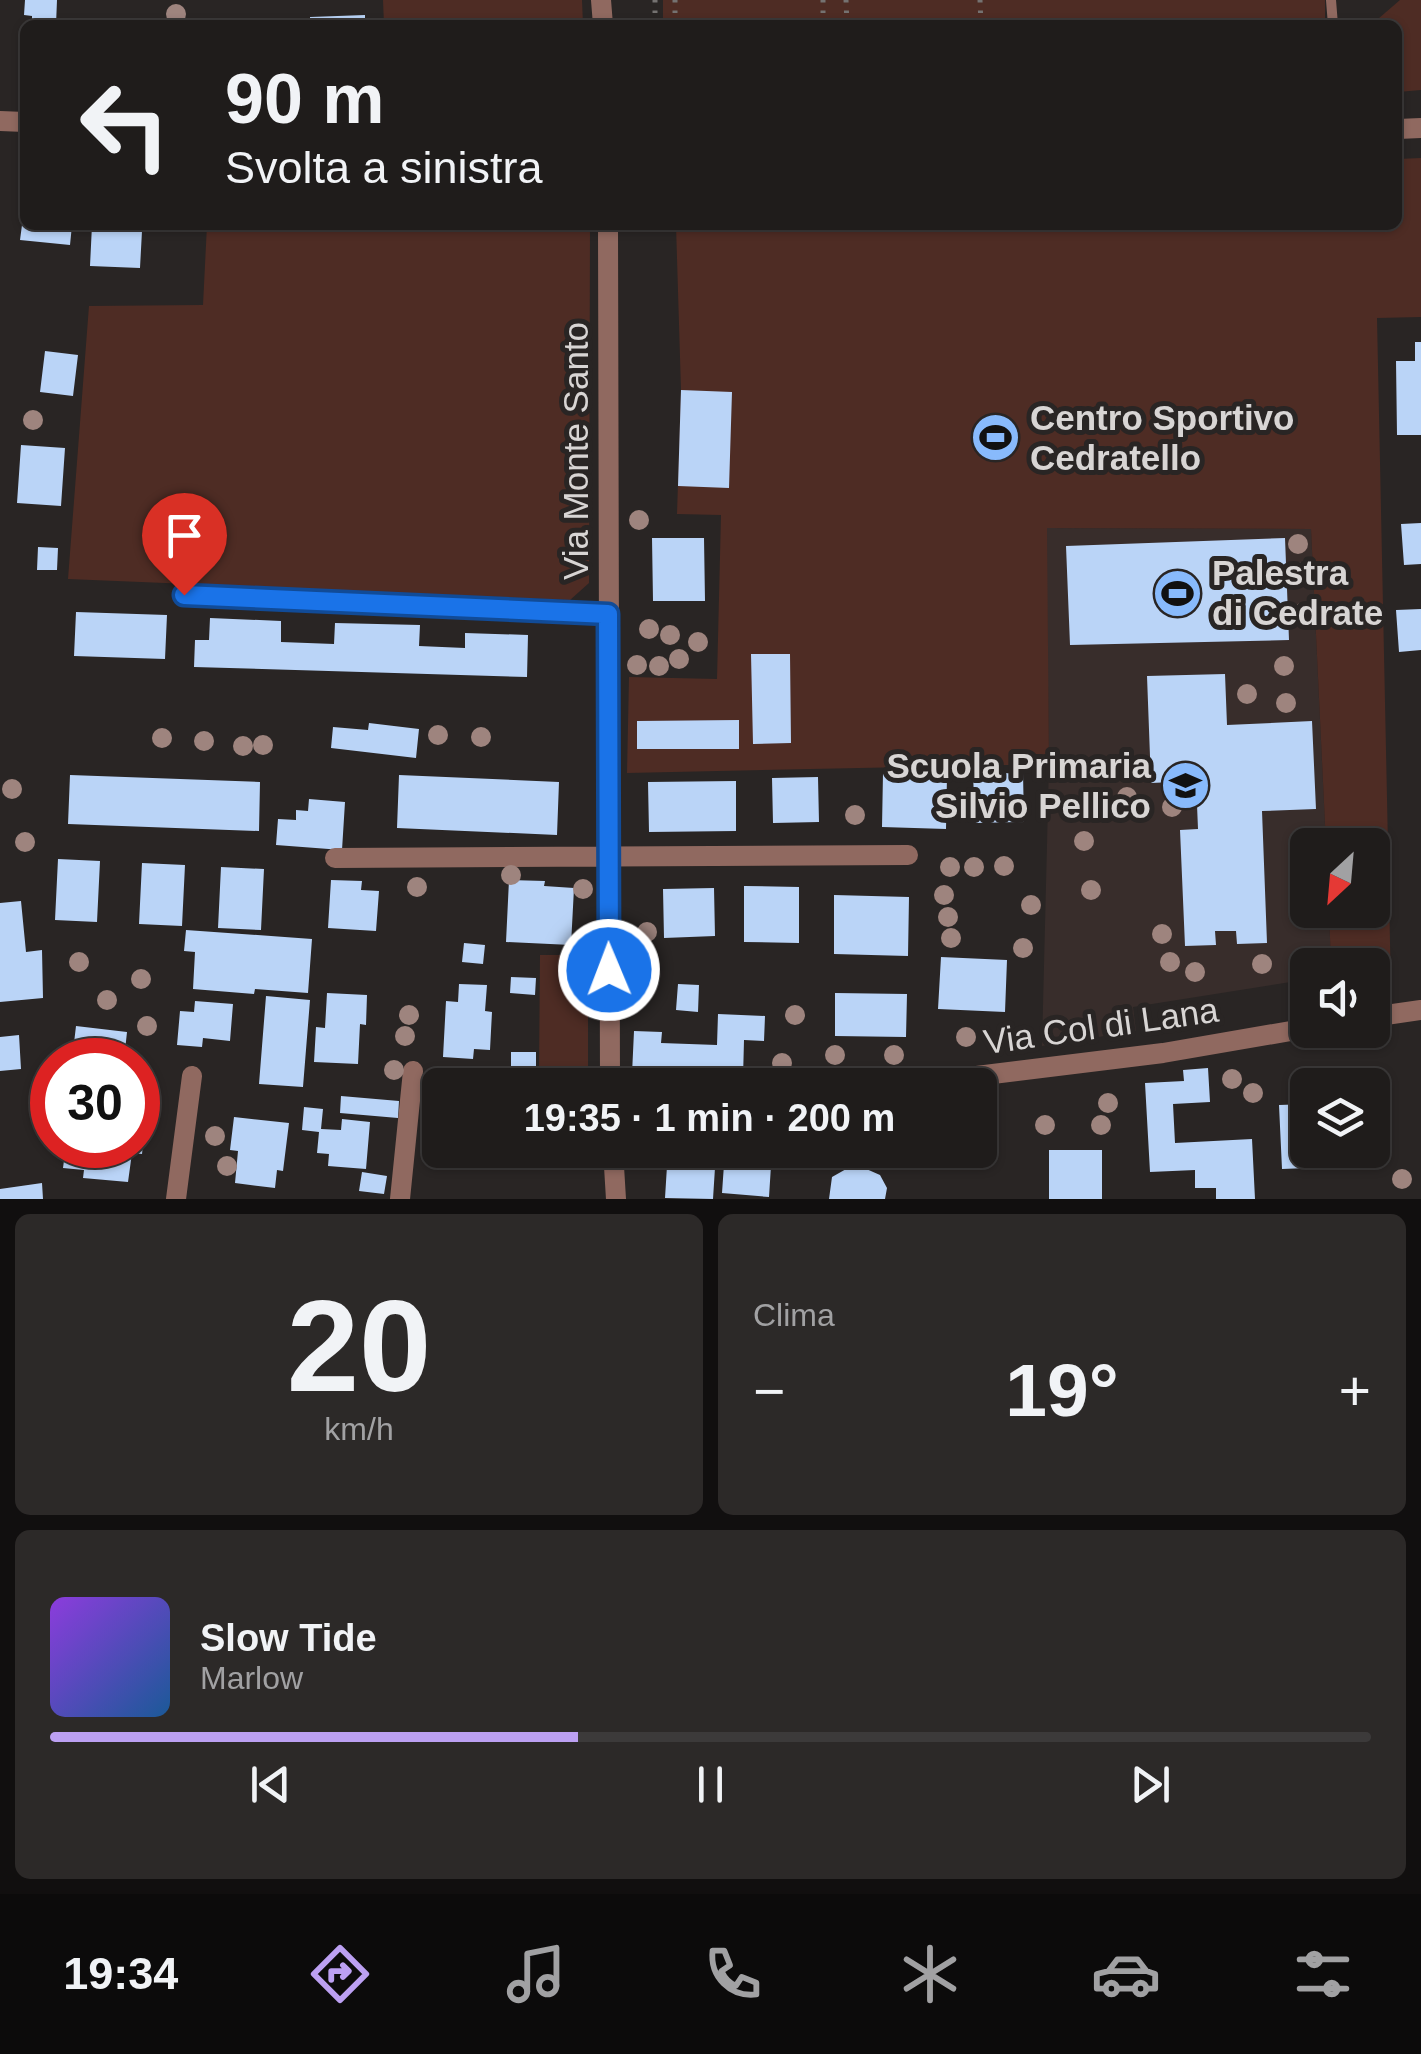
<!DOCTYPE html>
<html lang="it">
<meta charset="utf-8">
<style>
:root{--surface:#1f1c1b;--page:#2c2928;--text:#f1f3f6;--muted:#a1a1a3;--line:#3c3a3a;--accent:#bca0f2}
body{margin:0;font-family:Arial,sans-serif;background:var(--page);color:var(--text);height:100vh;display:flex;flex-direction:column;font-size:38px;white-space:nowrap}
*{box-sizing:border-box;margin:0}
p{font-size:32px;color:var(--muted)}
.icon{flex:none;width:55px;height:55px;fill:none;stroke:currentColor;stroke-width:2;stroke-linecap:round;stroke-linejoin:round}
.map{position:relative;height:1199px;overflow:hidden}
.details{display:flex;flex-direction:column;gap:15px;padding:15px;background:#110f0f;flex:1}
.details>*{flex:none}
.guide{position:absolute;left:20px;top:20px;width:1382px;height:210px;border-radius:15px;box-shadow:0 2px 8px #0004,0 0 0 2px var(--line);background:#1f1c1b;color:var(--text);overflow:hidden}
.needle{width:65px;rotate:206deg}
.controls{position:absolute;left:1290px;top:828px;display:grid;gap:20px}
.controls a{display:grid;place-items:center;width:100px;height:100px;border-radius:15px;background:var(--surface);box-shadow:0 2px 8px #0004,0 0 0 2px var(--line);font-size:50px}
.speed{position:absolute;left:30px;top:1038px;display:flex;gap:20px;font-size:50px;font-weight:700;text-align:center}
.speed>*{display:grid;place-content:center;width:130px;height:130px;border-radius:50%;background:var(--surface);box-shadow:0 2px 8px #0004,0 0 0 2px var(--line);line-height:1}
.speed .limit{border:15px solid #d22;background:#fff;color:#111}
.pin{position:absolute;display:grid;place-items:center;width:85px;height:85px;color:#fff;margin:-102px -42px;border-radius:50% 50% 50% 0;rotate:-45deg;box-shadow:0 0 10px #0007}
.pin .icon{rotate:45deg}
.me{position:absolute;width:110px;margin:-55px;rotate:359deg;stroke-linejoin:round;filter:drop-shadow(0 0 8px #0008)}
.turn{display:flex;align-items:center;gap:35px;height:210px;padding:0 40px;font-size:45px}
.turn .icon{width:130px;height:130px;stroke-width:2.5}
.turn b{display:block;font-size:70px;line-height:85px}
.big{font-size:75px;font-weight:700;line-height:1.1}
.details .tile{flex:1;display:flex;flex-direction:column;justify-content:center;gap:15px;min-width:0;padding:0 35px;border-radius:15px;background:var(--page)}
.details .dial{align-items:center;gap:0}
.dial b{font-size:130px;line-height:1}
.song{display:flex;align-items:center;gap:30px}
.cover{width:120px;height:120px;border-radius:15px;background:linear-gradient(135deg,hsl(270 70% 55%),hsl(210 70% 35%))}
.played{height:10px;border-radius:5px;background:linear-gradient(90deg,var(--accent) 40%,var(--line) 40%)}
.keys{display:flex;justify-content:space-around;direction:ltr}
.heat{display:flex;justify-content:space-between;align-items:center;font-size:55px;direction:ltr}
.details .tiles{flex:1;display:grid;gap:15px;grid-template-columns:1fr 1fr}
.tile:last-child{grid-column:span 2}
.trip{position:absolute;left:422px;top:1068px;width:575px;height:100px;border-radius:15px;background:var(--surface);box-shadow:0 2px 8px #0004,0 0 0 2px var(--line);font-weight:700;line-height:100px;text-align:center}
.dock{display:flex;height:160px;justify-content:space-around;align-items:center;background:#0c0b0b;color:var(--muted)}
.dock .icon{width:70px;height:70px}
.dock .active{color:var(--accent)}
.dock b{font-size:45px;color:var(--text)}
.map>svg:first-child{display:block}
.built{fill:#382d2b}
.green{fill:#4e2c24}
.building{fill:#bad4f7}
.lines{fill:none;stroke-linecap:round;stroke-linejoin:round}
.path{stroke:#757271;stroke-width:5;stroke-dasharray:2.5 8;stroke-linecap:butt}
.service{stroke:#906960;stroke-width:10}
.minor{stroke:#906960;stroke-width:20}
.tree{fill:#9e847e}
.route-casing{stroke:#114b97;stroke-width:25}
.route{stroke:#1a73e8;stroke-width:18}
.labels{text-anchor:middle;stroke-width:10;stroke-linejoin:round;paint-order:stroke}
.poi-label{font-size:35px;font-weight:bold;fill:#d8d5d4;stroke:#292524;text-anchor:start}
.street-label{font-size:35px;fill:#d8d5d4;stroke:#292524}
</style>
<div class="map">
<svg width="1421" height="1199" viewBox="0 0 1421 1199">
<rect width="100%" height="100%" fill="#292524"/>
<path class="built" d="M1046,528L1311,529L1326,845H1308V910H1329L1331,965H1308L1307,991L1297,981L1133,1007L1136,1031L1042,1046L1049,764Z"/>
<path class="green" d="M383,0H582L583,25H384Z
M663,0H1325V25H663Z
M1400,0H1421V90L1398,92V25H1371Z
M1421,158V317L1377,318L1391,990L1373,993L1372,965H1331L1329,910H1372V845H1326L1311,529L1047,528L1049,764L627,773L629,677L717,679L721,515L677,514L681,390L676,225H1398V159Z
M207,225H590L589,583L570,600L68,579L89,306L203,305Z
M540,955H588V1079L539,1076Z"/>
<path class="building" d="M25,0H57L56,25H32V16L24,15Z
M365,15V25H310V17Z
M22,225H72L70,245L20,240Z
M92,225H148L147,232L142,231L140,268L90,266Z
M1415,342H1421V435H1397L1396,361H1415Z
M45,351L78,355L73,396L40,392Z
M681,390L732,392L729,488L678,486Z
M21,445L65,448L61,506L17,503Z
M1421,523V564L1404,565L1401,524Z
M652,538H704L705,601H653Z
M1285,538L1289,640L1070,645L1066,546Z
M38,547L58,548L57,570H37Z
M1421,609V650L1399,652L1396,610Z
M76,612L167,615L165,659L74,656Z
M210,618L281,621V642L334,644L335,623L420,625L419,646L465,648V633L528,635L527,677L194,667L195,640H209Z
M751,654H790L791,743L753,744Z
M1225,674L1227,725L1312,721L1316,809L1262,811L1267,943L1237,944L1236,931H1215L1216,945L1185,946L1180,830L1198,829L1196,781L1151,783L1147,676Z
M739,720V749H637V721Z
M369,723L419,729L416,758L331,748L333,727L368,730Z
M883,773L947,775L946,829L882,827Z
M1023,773L1024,822L975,823L973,774Z
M70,775L260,782L259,831L68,824Z
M399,775L559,782L557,835L397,828Z
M818,777L819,822L773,823L772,778Z
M736,781V831L649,832L648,782Z
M309,799L345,802L342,850L276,845L278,819L296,820V810L308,811Z
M58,859L100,861L97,922L55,920Z
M142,863L185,865L182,926L139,924Z
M221,867L264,869L261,930L218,928Z
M331,880L362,881L361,890L379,891L376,931L328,928Z
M509,880L545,881L544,886L574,888L571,945L506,942Z
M744,886L799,887V943L744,942Z
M714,888L715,936L664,938L663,889Z
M834,895L909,897L908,956L834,954Z
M21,901L26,952L42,950L43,998L0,1002V903Z
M186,930L312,939L308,993L255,989L254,994L193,989L195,952L184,951Z
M464,943L485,945L483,964L462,962Z
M941,957L1007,960L1005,1012L938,1009Z
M511,977L536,978L535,995L510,993Z
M459,984L487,985L485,1011L492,1012L490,1050L474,1049L473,1059L443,1057L446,1001L458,1002Z
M678,984L699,985L698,1012L676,1010Z
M327,993L367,995L366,1025L360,1024L358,1064L314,1062L316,1027L325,1028Z
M835,993L907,994L906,1037L835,1036Z
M266,996L310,1000L303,1087L259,1084Z
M195,1001L233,1004L230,1041L203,1038L202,1047L177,1045L180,1011L194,1012Z
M718,1014L765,1016L764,1041L744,1040L743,1078L632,1074L634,1031L662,1032L661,1043L717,1045Z
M76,1026L127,1032L124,1060H72Z
M19,1035L21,1069L0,1071V1037Z
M511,1052H536V1067H511Z
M1208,1068L1210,1102L1173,1104L1175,1143L1252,1139L1255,1199H1216V1188H1195V1170L1150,1172L1145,1083L1184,1081L1183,1070Z
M341,1096L399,1101L398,1118L340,1113Z
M428,1100L440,1101V1146L422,1144Z
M1381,1101L1384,1165L1282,1169L1279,1105L1308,1104V1150H1372V1102Z
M304,1107L323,1109L321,1129L341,1130L342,1119L370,1122L366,1169L328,1166L329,1154L317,1153L319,1132L302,1130Z
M138,1114L146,1115L142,1154L132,1153L128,1182L83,1178L84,1170L63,1168L66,1145H138Z
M234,1117L289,1123L283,1171L277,1170L275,1188L235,1183L238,1151L230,1150Z
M458,1150H496L495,1158L457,1155Z
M668,1150L716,1152L713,1199L665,1198Z
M725,1150H772L769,1197L722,1193Z
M1049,1150H1102V1199H1049Z
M855,1164L880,1175L887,1188L885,1199H829L832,1177Z
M362,1172L387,1176L384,1194L359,1191Z
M42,1183L43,1199H0V1189Z"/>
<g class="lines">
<path class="path" d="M655,0V25
M675,0V25
M823,0V25
M846,0L847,25
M980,0L981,25"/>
<path class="service" d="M1331,0L1333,25
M184,595L609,614"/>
<path class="minor" d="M601,0L603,25
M0,121L25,122
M1398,129L1421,128
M608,225L610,1085
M335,858L908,855
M1372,1017L1421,1010
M904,1085L1163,1053L1308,1028
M613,1150L616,1199
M176,1199L192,1076
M400,1199L413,1071"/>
</g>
<g class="tree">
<circle cx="176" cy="14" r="10"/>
<circle cx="33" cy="420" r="10"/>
<circle cx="639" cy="520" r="10"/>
<circle cx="1298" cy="544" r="10"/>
<circle cx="1299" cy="572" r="10"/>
<circle cx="1302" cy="613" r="10"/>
<circle cx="649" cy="629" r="10"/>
<circle cx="670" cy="635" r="10"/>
<circle cx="698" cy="642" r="10"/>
<circle cx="679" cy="659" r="10"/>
<circle cx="637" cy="665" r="10"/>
<circle cx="659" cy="666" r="10"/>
<circle cx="1284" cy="666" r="10"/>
<circle cx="1247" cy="694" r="10"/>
<circle cx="1286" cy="703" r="10"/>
<circle cx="438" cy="735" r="10"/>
<circle cx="481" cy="737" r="10"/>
<circle cx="162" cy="738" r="10"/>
<circle cx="204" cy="741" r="10"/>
<circle cx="263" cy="745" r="10"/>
<circle cx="243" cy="746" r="10"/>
<circle cx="12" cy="789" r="10"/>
<circle cx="1127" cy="797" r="10"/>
<circle cx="1172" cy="807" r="10"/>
<circle cx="855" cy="815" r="10"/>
<circle cx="1084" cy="841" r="10"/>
<circle cx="25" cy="842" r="10"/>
<circle cx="1004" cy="866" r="10"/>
<circle cx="950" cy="867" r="10"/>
<circle cx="974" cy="867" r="10"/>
<circle cx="511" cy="875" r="10"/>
<circle cx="417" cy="887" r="10"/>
<circle cx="583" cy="889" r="10"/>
<circle cx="1091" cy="890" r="10"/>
<circle cx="944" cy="895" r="10"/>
<circle cx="1031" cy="905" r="10"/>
<circle cx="948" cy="917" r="10"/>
<circle cx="647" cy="932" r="10"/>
<circle cx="1162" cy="934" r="10"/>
<circle cx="951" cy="938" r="10"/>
<circle cx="587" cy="944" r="10"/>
<circle cx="1023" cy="948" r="10"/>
<circle cx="79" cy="962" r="10"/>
<circle cx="1170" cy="962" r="10"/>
<circle cx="1262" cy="964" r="10"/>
<circle cx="1195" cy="972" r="10"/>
<circle cx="141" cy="979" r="10"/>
<circle cx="107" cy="1000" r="10"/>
<circle cx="409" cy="1015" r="10"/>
<circle cx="795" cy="1015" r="10"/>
<circle cx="147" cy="1026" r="10"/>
<circle cx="405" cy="1036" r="10"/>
<circle cx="966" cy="1037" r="10"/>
<circle cx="835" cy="1055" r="10"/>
<circle cx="894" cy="1055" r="10"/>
<circle cx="782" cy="1063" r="10"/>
<circle cx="394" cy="1070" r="10"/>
<circle cx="1232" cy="1079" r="10"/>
<circle cx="1253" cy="1093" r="10"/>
<circle cx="1108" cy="1103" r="10"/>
<circle cx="1045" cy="1125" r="10"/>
<circle cx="1101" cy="1125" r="10"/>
<circle cx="215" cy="1136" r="10"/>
<circle cx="227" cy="1166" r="10"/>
<circle cx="1402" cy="1179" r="10"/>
</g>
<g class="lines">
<defs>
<path id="route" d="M184,595L608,614L609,970"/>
</defs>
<use href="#route" class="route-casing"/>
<use href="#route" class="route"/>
</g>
<defs>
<symbol id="stadium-disc" viewBox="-11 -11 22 22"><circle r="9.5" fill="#88bafc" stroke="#292524"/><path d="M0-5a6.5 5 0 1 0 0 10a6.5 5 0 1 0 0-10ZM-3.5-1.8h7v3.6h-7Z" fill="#111"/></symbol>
<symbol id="school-disc" viewBox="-11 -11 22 22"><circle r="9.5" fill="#88bafc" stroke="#292524"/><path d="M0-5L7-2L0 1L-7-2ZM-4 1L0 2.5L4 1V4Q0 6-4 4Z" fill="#111"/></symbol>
</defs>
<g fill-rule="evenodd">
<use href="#stadium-disc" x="968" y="410" width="55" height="55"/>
<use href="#stadium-disc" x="1150" y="566" width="55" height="55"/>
<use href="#school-disc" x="1158" y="758" width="55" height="55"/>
</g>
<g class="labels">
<g class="poi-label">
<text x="1030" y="430">Centro Sportivo<tspan x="1030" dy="40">Cedratello</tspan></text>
<text x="1212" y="585">Palestra<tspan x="1212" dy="40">di Cedrate</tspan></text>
<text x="1151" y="778" text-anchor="end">Scuola Primaria<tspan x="1151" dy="40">Silvio Pellico</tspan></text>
</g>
<g class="street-label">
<text transform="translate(576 451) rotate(-90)" y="12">Via Monte Santo</text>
<text transform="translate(1101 1026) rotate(-8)" y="12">Via Col di Lana</text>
</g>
</g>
</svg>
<div class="controls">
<a><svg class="needle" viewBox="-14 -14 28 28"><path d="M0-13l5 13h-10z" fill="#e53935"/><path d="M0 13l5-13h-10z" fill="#a1a1a3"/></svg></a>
<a><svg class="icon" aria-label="sound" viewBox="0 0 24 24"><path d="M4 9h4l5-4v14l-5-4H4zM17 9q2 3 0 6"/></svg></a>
<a><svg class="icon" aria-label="layers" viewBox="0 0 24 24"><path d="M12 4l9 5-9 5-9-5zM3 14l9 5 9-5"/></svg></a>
</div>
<div class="speed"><div class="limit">30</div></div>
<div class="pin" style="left:184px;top:595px;background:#d93025"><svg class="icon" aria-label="arrive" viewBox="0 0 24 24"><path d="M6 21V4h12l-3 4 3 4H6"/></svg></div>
<svg class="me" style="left:609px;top:970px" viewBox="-20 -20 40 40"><circle r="17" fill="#1a73e8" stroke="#fff" stroke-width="3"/><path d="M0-11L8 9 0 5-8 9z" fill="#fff"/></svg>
<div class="trip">19:35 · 1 min · 200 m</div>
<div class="guide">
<div class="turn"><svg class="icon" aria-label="left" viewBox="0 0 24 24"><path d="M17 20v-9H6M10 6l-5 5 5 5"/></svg><div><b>90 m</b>Svolta a sinistra</div></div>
</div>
</div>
<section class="details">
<div class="tiles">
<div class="tile dial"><b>20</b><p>km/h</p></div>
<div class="tile"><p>Clima</p>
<div class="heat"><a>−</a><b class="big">19°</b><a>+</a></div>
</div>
<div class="tile">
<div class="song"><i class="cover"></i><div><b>Slow Tide</b><p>Marlow</p></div></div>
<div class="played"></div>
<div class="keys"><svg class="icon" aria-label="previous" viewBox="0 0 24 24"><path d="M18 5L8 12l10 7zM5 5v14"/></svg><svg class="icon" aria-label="pause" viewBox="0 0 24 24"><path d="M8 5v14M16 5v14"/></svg><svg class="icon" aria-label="next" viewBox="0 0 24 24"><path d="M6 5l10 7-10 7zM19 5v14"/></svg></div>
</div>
</div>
</section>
<nav class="dock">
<b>19:34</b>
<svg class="icon active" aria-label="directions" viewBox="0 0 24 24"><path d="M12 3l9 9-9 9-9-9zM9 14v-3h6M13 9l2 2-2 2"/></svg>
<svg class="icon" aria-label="music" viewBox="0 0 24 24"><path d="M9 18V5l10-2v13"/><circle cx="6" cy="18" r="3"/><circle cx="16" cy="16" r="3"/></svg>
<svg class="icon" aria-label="phone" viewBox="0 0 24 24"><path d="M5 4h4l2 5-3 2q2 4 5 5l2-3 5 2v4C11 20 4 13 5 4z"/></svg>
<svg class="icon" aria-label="climate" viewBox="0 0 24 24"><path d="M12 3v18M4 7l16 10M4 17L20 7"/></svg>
<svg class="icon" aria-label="car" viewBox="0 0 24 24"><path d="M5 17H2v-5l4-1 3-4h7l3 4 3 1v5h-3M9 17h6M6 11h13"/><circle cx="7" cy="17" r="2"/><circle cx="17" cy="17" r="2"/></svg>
<svg class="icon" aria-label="filters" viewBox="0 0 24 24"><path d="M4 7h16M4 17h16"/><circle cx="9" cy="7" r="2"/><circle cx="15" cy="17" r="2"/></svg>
</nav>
